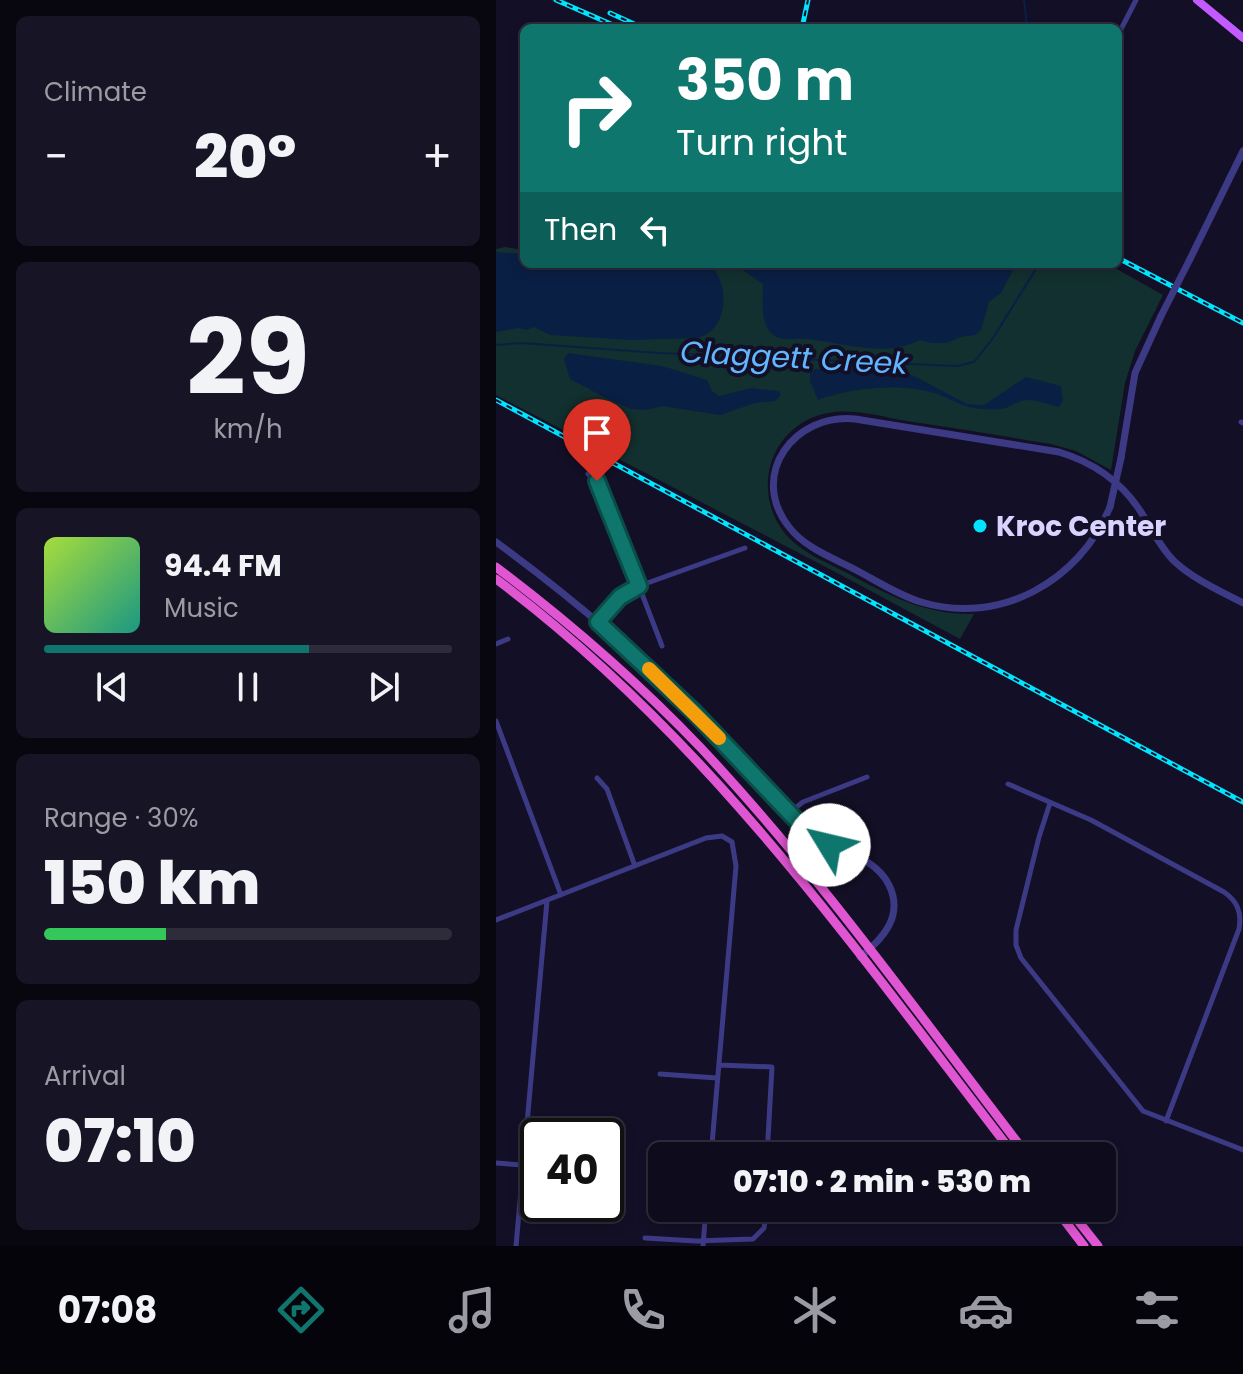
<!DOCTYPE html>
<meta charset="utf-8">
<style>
:root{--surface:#0e0b1c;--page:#171425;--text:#f1f3f6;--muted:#9b9ba3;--line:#2e2b3b;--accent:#0f766e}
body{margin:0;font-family:Poppins,sans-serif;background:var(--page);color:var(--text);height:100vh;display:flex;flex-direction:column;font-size:30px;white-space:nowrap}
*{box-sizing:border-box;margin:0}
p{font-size:26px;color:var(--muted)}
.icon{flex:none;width:44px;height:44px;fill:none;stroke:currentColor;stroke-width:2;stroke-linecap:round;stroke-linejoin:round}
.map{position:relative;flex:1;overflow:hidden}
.details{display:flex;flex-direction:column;gap:16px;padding:16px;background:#08060f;width:496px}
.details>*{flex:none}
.guide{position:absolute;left:24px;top:24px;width:602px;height:244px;border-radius:12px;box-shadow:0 4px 12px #0003,0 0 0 2px var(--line);background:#0f766e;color:#fff;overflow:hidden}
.speed{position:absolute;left:24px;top:1118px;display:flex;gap:16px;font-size:40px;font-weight:700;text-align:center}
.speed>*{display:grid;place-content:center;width:104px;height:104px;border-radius:50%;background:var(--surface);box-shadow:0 4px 12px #0003,0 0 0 2px var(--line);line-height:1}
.speed .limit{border:4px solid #111;border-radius:12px;background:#fff;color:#111}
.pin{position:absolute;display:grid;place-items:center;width:68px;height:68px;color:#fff;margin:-82px -34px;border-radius:50% 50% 50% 0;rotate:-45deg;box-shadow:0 0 8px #0007}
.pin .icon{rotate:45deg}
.me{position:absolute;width:88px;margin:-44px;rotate:306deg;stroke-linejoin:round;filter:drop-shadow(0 0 6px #0008)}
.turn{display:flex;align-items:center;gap:28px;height:168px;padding:0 24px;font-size:36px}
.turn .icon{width:104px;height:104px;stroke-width:2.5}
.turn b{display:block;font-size:56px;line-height:68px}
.then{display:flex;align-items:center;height:76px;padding:0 24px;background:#0003;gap:16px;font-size:30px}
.big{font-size:60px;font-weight:800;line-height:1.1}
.details .tile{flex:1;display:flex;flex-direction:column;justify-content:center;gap:12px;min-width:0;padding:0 28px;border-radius:12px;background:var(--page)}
.details .dial{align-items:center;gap:0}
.dial b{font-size:104px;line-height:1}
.song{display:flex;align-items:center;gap:24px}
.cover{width:96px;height:96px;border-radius:12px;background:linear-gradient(135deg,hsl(80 70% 55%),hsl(170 70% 35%))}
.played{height:8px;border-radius:4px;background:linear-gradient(90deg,var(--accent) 65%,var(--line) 65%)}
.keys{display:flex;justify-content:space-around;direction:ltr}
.heat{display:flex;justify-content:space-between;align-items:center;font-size:44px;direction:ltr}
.charge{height:12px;border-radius:6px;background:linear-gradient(90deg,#34c759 30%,var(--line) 0)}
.trip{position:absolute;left:152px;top:1142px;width:468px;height:80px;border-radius:12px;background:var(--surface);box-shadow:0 4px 12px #0003,0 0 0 2px var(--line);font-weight:800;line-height:80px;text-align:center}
.tab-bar{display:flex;height:128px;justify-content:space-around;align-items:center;background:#06040b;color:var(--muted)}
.tab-bar .icon{width:56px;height:56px}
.tab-bar .on{color:var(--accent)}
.tab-bar b{font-size:36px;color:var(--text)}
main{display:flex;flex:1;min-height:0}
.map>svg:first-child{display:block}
.green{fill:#12302f}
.water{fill:#0a1f44}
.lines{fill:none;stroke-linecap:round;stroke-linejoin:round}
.stream{stroke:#0a1f44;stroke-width:2}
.minor{stroke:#3d3a85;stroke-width:5}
.tertiary{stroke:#3d3a85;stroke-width:7}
.primary{stroke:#c25bff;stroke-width:8}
.trunk{stroke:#e055d1;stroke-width:9}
.rail-casing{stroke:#00e5ff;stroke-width:5}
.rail{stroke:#130f26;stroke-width:2;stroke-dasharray:6;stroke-linecap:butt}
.tertiary-bridge{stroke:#3d3a85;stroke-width:7}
.route-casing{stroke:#0a4d48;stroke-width:20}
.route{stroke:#0f766e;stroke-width:14}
.slow{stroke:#f59e0b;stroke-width:14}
.poi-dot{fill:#00e5ff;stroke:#130f26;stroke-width:3}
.labels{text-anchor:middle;stroke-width:8;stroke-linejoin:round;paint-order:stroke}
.poi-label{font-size:28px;font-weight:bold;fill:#d9d4ff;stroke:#130f26;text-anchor:start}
.water-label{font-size:30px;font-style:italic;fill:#62b6ff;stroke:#130f26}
</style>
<main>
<section class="details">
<div class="tile"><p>Climate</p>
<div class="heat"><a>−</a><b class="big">20°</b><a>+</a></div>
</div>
<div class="tile dial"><b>29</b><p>km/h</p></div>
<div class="tile">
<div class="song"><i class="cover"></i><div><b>94.4 FM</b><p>Music</p></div></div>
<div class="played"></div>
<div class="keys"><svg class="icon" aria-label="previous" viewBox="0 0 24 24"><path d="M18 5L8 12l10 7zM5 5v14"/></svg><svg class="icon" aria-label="pause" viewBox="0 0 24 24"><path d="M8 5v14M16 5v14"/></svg><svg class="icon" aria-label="next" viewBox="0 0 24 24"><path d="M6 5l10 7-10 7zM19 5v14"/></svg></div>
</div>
<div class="tile"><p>Range · 30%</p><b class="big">150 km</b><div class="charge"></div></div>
<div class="tile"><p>Arrival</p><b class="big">07:10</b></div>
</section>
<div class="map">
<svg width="747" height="1246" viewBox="0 0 747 1246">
<rect width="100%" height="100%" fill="#130f26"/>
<path class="green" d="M9,247L28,250V264H612L667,295L639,351L629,383L615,470L580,451L555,444C507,436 459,428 411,421C386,417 358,408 333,413C310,416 291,431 280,451C265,480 271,517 295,540C311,555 334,564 353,574C394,596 430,615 478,614L464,639L343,574L0,395V249Z"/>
<path class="water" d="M0,252L28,254V264H213C235,283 233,332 200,338L136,340L54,335L38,327L30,330L22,328L0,332Z
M238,264H516L517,270L505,293L493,302L485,330L479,335L465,337L450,343H436L424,340C390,358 347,343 312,339C301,338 283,342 275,333C264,321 267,300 267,284Z
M72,353L166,366L211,380L216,391L223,396L255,388L283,391L285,395L279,401L259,403L224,415L167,406L149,410L135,409L110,398L74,379L68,359Z
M319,369L394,370L416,375L471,404L488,405L530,377L565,386L567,401L563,407C553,405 542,400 533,400C523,400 518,405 510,408C503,410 492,409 485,409C470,408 458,401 444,395C411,382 354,387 322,400L314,381V373Z"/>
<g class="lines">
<path class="stream" d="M528,0L531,28
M0,345L26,343L163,353L461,366L478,362L497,338L543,264"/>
<path class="minor" d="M622,35L640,0
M745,422L747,423
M92,474L101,481L108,495L166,646
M102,622L124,597L143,586L249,548
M0,644L12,639
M0,721L65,895
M101,778L111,789L139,866
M512,784L595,820L728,892C741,901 746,912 743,929L670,1121
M554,803L543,837L520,930V945L525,958L647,1111L747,1150
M293,813L307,802L371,777
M0,920L210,838L226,836L236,842L240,866L215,1156
M223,1065L276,1067L271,1156
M164,1074L221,1078
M0,1163L27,1165
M27,1173L42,1174
M149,1238L200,1241L257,1239L268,1228L271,1208
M20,1246L51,901
M207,1246L210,1208"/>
<path class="tertiary" d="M694,259L747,151
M625,458L639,373L665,316
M614,507C584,581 504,626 425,602C402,595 381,581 360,570C337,558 309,548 293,527C252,475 298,413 359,419L563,452C596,462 624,481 643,509C655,527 663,546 678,561C697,579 724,591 747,603
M0,542C71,594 138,650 199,713C236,750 269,794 309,828C334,849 378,854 393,885C408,916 387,939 364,957"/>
<path class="primary" d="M701,0L747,38"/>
<path class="trunk" d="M0,567C73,622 142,682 205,748C324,875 426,1019 532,1156
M0,579C213,738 358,948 519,1156
M559,1208L588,1246
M572,1208L602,1246"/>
<defs>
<path id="rail" d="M60,0L124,28
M114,13L147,28
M306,28L312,0
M622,258L747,323
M0,400L747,802"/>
</defs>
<use href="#rail" class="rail-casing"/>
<use href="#rail" class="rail"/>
<path class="tertiary-bridge" d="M665,316L694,259
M614,507L625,458"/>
</g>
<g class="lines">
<defs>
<path id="route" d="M101,481L143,586L124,597L102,622L199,713L304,824L333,845"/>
</defs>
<use href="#route" class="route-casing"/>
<use href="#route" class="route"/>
<path class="slow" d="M153,669L223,738"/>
</g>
<circle class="poi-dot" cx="484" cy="526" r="8"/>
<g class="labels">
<g class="poi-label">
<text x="500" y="536">Kroc Center</text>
</g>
<g class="water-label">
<text transform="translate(298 358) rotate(3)" y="10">Claggett Creek</text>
</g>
</g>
</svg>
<div class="speed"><div class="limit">40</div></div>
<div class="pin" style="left:101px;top:481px;background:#d93025"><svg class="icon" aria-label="arrive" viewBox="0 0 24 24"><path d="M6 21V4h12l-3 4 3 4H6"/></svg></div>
<svg class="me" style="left:333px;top:845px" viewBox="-20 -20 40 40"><circle r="19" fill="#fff"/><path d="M0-13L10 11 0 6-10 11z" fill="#0f766e"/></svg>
<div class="trip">07:10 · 2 min · 530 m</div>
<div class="guide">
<div class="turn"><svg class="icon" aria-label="right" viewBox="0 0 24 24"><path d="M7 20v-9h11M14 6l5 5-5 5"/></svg><div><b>350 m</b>Turn right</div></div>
<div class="then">Then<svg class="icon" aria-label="left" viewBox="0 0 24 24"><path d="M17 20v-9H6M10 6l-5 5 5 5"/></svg></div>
</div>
</div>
</main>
<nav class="tab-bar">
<b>07:08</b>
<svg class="icon on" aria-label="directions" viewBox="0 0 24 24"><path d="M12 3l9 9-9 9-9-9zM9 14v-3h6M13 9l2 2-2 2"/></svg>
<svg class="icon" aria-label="music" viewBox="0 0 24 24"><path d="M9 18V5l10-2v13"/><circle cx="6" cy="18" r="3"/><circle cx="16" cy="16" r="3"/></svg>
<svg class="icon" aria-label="phone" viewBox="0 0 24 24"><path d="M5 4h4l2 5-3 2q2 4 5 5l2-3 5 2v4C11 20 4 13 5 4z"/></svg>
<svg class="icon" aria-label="climate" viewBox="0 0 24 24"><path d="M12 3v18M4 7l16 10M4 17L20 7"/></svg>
<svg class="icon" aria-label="car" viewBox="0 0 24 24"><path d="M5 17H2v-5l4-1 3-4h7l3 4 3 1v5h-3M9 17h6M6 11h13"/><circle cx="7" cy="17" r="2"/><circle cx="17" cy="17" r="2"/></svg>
<svg class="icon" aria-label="filters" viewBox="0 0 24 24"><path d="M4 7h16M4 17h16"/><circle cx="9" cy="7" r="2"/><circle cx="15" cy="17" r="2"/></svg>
</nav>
